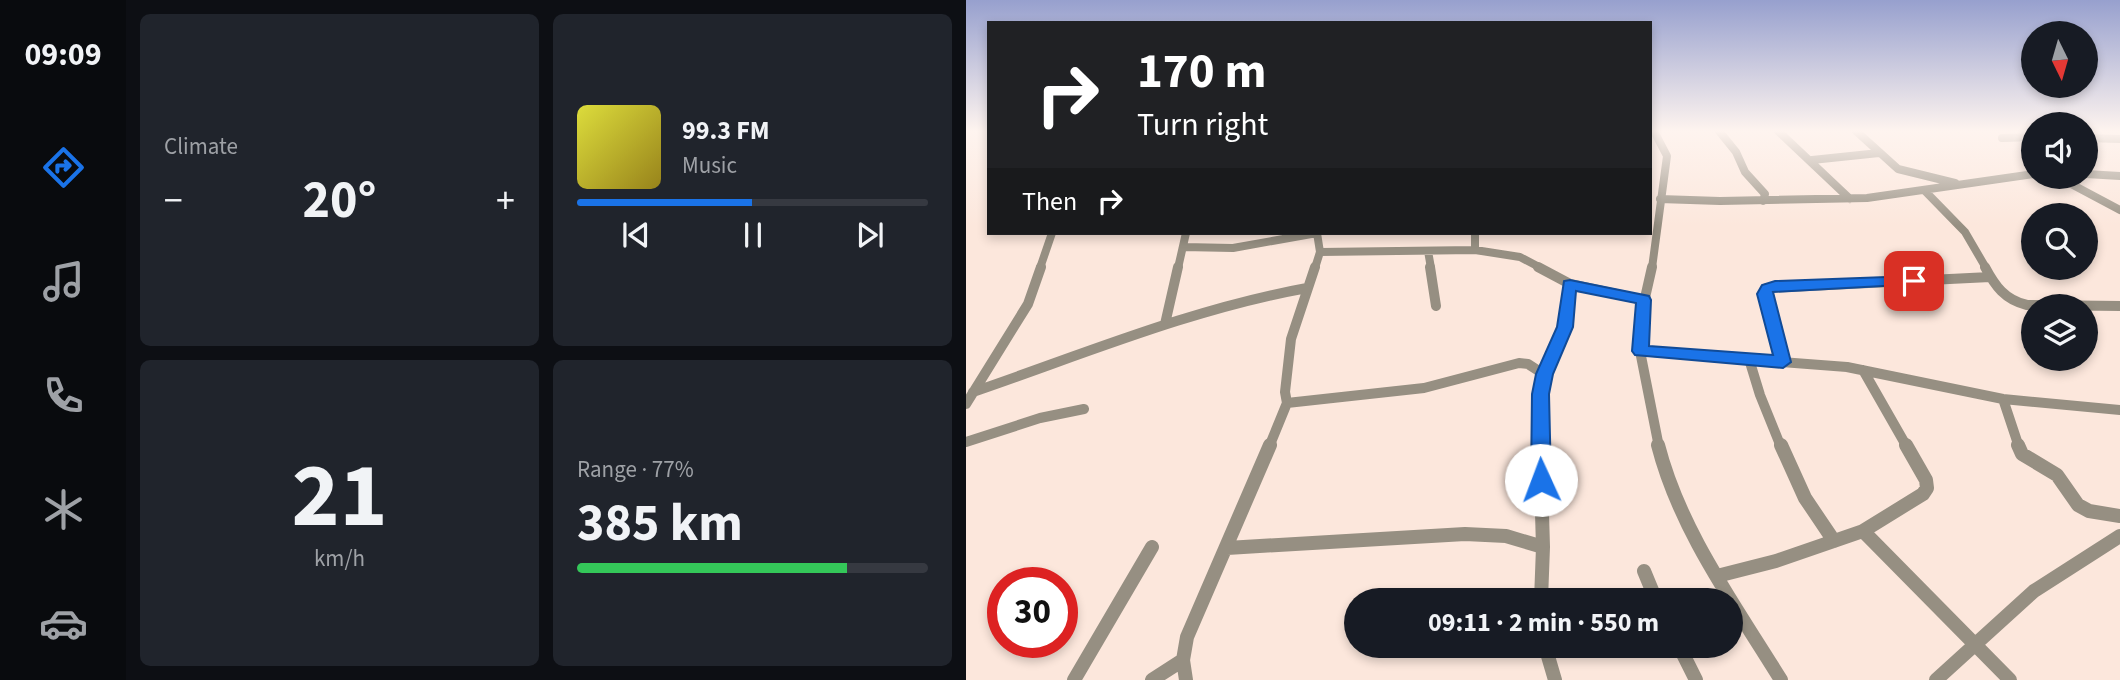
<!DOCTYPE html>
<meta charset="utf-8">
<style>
:root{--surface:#171b24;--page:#20242c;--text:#f1f3f6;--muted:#9ea1a6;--line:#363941;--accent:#1a73e8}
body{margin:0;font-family:"Source Sans 3",sans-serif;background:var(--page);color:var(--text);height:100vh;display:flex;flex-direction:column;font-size:26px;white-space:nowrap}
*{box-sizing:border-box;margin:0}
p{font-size:23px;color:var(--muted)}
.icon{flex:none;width:38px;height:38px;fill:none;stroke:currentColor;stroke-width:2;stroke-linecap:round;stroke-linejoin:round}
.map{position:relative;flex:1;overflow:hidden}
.details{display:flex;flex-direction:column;gap:14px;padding:14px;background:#0d0f14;width:840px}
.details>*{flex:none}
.hud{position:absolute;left:21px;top:21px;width:665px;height:214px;border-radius:0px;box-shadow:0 4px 10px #0003;background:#202124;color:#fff;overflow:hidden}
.needle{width:46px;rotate:175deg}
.tools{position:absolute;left:1055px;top:21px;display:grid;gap:14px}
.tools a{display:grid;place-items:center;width:77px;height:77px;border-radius:50%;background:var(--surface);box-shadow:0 4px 10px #0003;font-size:35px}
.speed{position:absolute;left:21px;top:567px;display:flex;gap:14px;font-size:35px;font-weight:700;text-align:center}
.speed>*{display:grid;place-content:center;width:91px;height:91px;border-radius:50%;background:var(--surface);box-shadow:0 4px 10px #0003;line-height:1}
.speed .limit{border:10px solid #d22;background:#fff;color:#111}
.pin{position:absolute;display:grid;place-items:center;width:60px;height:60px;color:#fff;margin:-30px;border-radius:14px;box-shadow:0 4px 10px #0006}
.me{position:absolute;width:77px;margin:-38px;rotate:358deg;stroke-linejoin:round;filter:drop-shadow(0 0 5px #0008)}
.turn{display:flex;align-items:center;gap:24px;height:147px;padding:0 35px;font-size:32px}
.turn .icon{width:91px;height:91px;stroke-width:2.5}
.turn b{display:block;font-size:49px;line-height:60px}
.then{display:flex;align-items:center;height:66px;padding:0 35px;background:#0003;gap:14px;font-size:26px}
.big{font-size:52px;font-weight:700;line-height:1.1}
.details .widget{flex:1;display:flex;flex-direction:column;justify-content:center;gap:10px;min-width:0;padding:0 24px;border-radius:10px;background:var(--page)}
.details .dial{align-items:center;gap:0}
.dial b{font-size:91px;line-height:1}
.song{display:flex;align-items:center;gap:21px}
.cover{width:84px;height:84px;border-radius:10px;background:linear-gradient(135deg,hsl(60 70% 55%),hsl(50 70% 35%))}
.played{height:7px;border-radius:4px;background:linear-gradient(90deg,var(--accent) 50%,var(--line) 50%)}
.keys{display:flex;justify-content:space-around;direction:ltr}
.heat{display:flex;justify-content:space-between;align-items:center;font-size:38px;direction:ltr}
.charge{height:10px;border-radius:5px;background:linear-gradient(90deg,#34c759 77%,var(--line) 0)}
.details .tiles{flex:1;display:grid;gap:14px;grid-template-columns:repeat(2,1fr)}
.trip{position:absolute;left:378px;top:588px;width:399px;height:70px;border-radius:35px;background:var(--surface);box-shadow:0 4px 10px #0003;font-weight:700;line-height:70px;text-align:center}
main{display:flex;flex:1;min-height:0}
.menu{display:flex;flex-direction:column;width:126px;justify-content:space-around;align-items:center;background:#090b0e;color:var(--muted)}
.menu .icon{width:49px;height:49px}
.menu .active{color:var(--accent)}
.menu b{font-size:32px;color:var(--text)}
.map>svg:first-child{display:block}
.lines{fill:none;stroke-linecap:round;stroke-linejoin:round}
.street-far2{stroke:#968f82;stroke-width:8}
.street-far1{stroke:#968f82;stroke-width:10}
.street{stroke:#968f82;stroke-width:14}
.route{fill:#1a73e8;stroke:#114b97;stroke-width:2}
</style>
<main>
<nav class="menu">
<b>09:09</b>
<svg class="icon active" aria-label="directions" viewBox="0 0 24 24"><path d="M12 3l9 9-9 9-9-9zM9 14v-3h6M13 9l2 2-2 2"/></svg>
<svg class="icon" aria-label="music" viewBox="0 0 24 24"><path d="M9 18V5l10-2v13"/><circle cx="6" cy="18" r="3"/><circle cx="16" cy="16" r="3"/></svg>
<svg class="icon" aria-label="phone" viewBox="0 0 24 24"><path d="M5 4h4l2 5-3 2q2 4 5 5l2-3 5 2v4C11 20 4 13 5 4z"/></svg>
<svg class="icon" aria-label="climate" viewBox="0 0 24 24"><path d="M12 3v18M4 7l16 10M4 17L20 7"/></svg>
<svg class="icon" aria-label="car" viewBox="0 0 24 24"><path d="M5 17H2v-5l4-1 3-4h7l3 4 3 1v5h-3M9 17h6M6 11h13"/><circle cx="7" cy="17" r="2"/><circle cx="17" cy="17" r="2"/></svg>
</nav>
<section class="details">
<div class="tiles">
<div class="widget"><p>Climate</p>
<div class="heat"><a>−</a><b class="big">20°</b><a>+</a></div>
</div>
<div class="widget">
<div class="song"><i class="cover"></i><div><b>99.3 FM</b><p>Music</p></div></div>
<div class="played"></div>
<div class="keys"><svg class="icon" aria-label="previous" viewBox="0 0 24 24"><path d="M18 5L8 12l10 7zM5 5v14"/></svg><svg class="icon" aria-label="pause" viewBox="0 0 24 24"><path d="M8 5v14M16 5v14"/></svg><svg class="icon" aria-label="next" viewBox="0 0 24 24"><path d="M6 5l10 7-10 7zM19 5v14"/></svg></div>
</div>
<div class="widget dial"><b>21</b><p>km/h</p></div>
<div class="widget"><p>Range · 77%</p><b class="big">385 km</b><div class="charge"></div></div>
</div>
</section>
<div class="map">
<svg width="1154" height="680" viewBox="0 0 1154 680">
<rect width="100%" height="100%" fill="#fce7dc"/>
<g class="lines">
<path class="street-far2" d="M753,131L770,152L779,172L799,194L797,201
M812,131L884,199
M890,131L932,169L989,183
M1036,138L1068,137
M1120,138L1154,139
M846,160L913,153
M1120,174L1154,176
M1092,177L1154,210
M959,191L999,232L1020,268
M694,199L754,201L901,198L1068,174
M351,233L354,252L509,250
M509,233V250L554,257L575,268
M217,247L267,248L351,233
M462,251L465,268
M74,268L86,233
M212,268L220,233
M349,268L354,252
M686,268L701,156L688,131"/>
<path class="street-far1" d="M464,267L470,306
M572,267L604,284L678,300
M686,267L676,311L674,351L693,447
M1019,267C1029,286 1039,300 1061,305L1154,306
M199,324L212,267
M674,351L881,367L1037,399L1154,410
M783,359L794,395L815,447
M817,362L799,294L801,288L1024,277
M897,370L941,447
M7,392C118,354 225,309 341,288
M1037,399L1053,447
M321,403L458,388L553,363L562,364L579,375
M0,404L62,304L75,267
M0,442L74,418L118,409
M303,447L321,403L319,392L325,339L349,267
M574,447L573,409L579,375L599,327L604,284"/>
<path class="street" d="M574,445L577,547L575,600
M692,445C714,531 769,605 815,680
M815,445L839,498L868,541
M1052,445L1056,454L1091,475L1112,505L1123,511L1154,516
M897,531L1044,680
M261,548L499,534L540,536L577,547
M678,571L690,600
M751,576L810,561L897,531L957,494L961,488L960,480L940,445
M579,646L589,680
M713,646L730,680
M108,680L186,547
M186,680L217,660
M220,680L217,660L221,637L304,445
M970,680L1068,591L1154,536"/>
</g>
<linearGradient id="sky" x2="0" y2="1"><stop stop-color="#97a0ce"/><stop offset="0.58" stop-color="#fef4ef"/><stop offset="1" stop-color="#fef4ef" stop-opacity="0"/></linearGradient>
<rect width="1154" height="226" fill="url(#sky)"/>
<path class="route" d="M948,276L955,281L953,284L807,292L825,362L817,368L669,355L666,351L670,303L610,291L607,327L587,374L583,394L585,480L582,486L575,488L568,486L565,480L566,394L570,374L591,327L598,281L604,280L683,296L685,300L683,346L807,355L791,294L796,285L809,281Z"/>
</svg>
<div class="tools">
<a><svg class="needle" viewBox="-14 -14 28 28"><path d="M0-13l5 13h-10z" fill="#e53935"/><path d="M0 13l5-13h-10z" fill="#9ea1a6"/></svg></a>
<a><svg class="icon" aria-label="sound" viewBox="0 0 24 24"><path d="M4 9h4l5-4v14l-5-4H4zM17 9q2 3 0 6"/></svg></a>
<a><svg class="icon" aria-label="search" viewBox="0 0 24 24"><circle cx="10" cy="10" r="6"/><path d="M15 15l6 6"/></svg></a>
<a><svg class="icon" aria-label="layers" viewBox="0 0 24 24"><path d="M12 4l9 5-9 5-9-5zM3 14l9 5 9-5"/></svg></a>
</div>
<div class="speed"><div class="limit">30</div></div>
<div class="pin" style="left:948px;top:281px;background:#d93025"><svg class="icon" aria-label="arrive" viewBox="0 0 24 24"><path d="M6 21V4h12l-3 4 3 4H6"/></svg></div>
<svg class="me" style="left:575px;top:480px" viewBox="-20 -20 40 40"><circle r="19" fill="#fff"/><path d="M0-13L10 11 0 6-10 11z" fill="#1a73e8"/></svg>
<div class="trip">09:11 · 2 min · 550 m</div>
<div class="hud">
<div class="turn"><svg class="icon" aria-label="right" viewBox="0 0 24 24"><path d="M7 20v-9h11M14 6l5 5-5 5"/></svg><div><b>170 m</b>Turn right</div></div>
<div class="then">Then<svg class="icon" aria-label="right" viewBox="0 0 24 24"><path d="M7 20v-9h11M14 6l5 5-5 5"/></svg></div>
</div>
</div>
</main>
